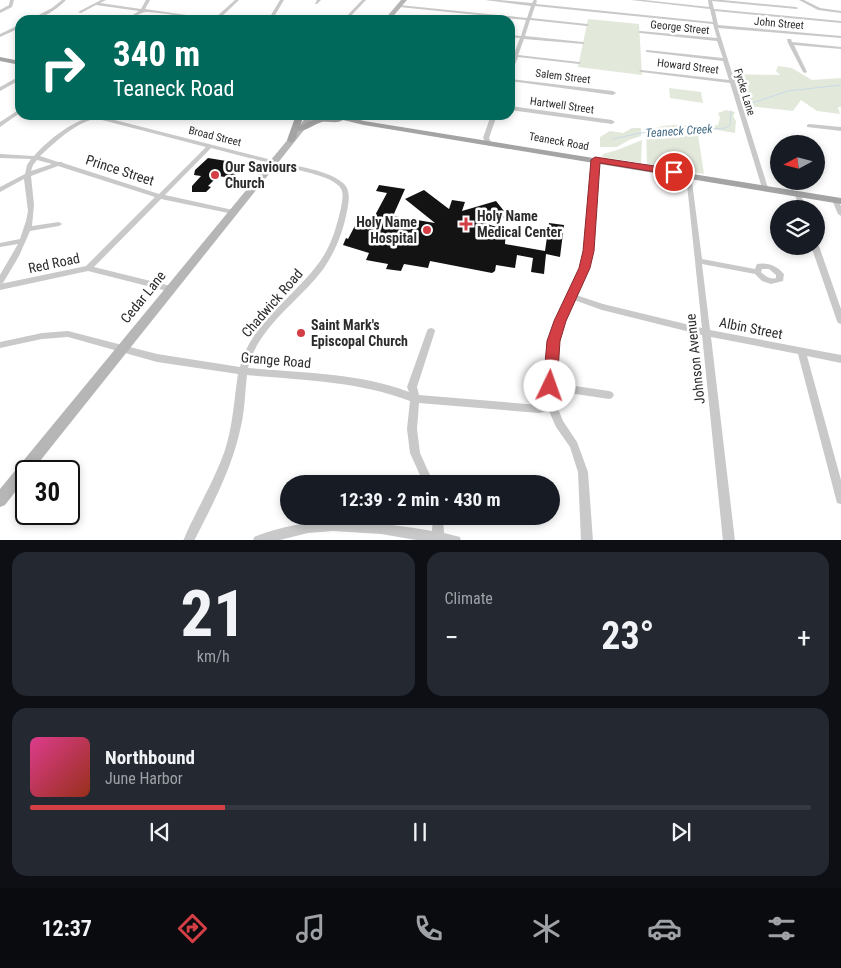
<!DOCTYPE html>
<meta charset="utf-8">
<style>
:root{--surface:#171b24;--page:#242831;--text:#f1f3f6;--muted:#9ea1a6;--line:#363941;--accent:#d33f45}
body{margin:0;font-family:"Roboto Condensed",sans-serif;background:var(--page);color:var(--text);height:100vh;display:flex;flex-direction:column;font-size:19px;white-space:nowrap}
*{box-sizing:border-box;margin:0}
p{font-size:16px;color:var(--muted)}
.icon{flex:none;width:28px;height:28px;fill:none;stroke:currentColor;stroke-width:2;stroke-linecap:round;stroke-linejoin:round}
.map{position:relative;height:540px;overflow:hidden}
.panel{display:flex;flex-direction:column;gap:12px;padding:12px;background:#0d0f14;flex:1}
.panel>*{flex:none}
.top-card{position:absolute;left:15px;top:15px;width:500px;height:105px;border-radius:15px;box-shadow:0 2px 8px #0003;background:#00695c;color:#fff;overflow:hidden}
.needle{width:32px;rotate:263deg}
.controls{position:absolute;left:770px;top:135px;display:grid;gap:10px}
.controls a{display:grid;place-items:center;width:55px;height:55px;border-radius:50%;background:var(--surface);box-shadow:0 2px 8px #0003;font-size:25px}
.speed{position:absolute;left:15px;top:460px;display:flex;gap:10px;font-size:25px;font-weight:700;text-align:center}
.speed>*{display:grid;place-content:center;width:65px;height:65px;border-radius:50%;background:var(--surface);box-shadow:0 2px 8px #0003;line-height:1}
.speed .limit{border:2px solid #111;border-radius:8px;background:#fff;color:#111}
.pin{position:absolute;display:grid;place-items:center;width:42px;height:42px;color:#fff;margin:-21px;border:2px solid #fff;border-radius:50%;box-shadow:0 1px 5px #0007}
.me{position:absolute;width:55px;margin:-28px;rotate:3deg;stroke-linejoin:round;filter:drop-shadow(0 0 4px #0008)}
.turn{display:flex;align-items:center;gap:18px;height:105px;padding:0 15px;font-size:22px}
.turn .icon{width:65px;height:65px;stroke-width:2.5}
.turn b{display:block;font-size:35px;line-height:42px}
.big{font-size:38px;font-weight:700;line-height:1.1}
.panel .widget{flex:1;display:flex;flex-direction:column;justify-content:center;gap:8px;min-width:0;padding:0 18px;border-radius:15px;background:var(--page)}
.panel .dial{align-items:center;gap:0}
.dial b{font-size:65px;line-height:1}
.song{display:flex;align-items:center;gap:15px}
.cover{width:60px;height:60px;border-radius:8px;background:linear-gradient(135deg,hsl(330 70% 55%),hsl(10 70% 35%))}
.played{height:5px;border-radius:2px;background:linear-gradient(90deg,var(--accent) 25%,var(--line) 25%)}
.keys{display:flex;justify-content:space-around;direction:ltr}
.heat{display:flex;justify-content:space-between;align-items:center;font-size:28px;direction:ltr}
.panel .tiles{flex:1;display:grid;gap:12px;grid-template-columns:1fr 1fr}
.widget:last-child{grid-column:span 2}
.trip{position:absolute;left:280px;top:475px;width:280px;height:50px;border-radius:25px;background:var(--surface);box-shadow:0 2px 8px #0003;font-weight:700;line-height:50px;text-align:center}
.tab-bar{display:flex;height:80px;justify-content:space-around;align-items:center;background:#090b0e;color:var(--muted)}
.tab-bar .icon{width:35px;height:35px}
.tab-bar .active{color:var(--accent)}
.tab-bar b{font-size:22px;color:var(--text)}
.map>svg:first-child{display:block}
.green{fill:#e2e9db}
.lines{fill:none;stroke-linecap:round;stroke-linejoin:round}
.stream{stroke:#c9dae7;stroke-width:1}
.building{fill:#131313}
.street{fill:#c9c9c9;fill-rule:evenodd}
.secondary{fill:#b6b6b6;fill-rule:evenodd}
.primary{fill:#a4a4a4;fill-rule:evenodd}
.route{fill:#d33f45;stroke:#89292d}
.poi-dot{fill:#d33f45;stroke:#fff;stroke-width:2}
.labels{text-anchor:middle;stroke-width:5;stroke-linejoin:round;paint-order:stroke}
.far-street-label{font-size:11px;fill:#2c2c2c;stroke:#fff}
.far-water-label{font-size:12px;font-style:italic;fill:#436a85;stroke:#fff}
.poi-label{font-size:14px;font-weight:bold;fill:#2c2c2c;stroke:#fff;text-anchor:start}
.street-label{font-size:14px;fill:#2c2c2c;stroke:#fff}
</style>
<div class="map">
<svg width="841" height="541" viewBox="0 0 841 541">
<rect width="100%" height="100%" fill="#fff"/>
<path class="green" d="M588,19L639,24L642,75L578,67Z
M778,66L792,68L812,80L841,78V107H838L840,114L817,111L801,100L793,111L739,105L729,74L780,75L776,71Z
M669,88L701,92L703,103L670,98Z
M726,110L735,112L733,116L736,121L735,133L712,129L694,130L691,134L698,135L704,174L647,165L646,128L657,129L658,127C680,122 697,128 718,125L720,118L718,113Z
M632,128H641V136L629,140L617,147H600V137L610,131L623,133Z
M642,140L641,163L602,157L603,154L617,150Z"/>
<g class="lines">
<path class="stream" d="M743,106L788,91L841,85
M613,139L640,133L726,128L730,125L731,111"/>
</g>
<path class="building" d="M208,158L245,164L232,178L218,176L208,186L211,187L206,192H192V186L201,176L194,175L195,170Z
M379,185L405,189L393,216L435,223L405,199L424,190L449,209L452,200L465,202L462,211L496,201L508,216L484,223L506,230L505,244L545,251L549,223L564,225L560,257L546,254L544,274L531,272L533,258L517,255L515,268L496,265L495,271L492,273L430,261L428,268L404,264L401,271L386,269L388,264L366,260L369,253L343,245L346,238L348,239L360,216L373,219L387,193L376,191Z"/>
<g class="lines">
<path class="street" d="M10,0H14L12,7L0,13V10L9,5Z
M62,0H66C57,9 42,20 29,20L52,8Z
M101,0H106L100,3L141,9L146,0H150L145,9L214,19L235,0H239L218,20C194,20 171,13 147,12C139,12 133,20 125,20L139,11L96,5L81,13L78,12Z
M280,0H284L272,20H268Z
M317,0H321L317,4H315Z
M362,0H366L347,20H343Z
M485,0H499L532,3L534,0H536L537,1L536,4L713,22L710,9L631,0H644L709,7L708,0H722L796,7L798,8L797,9L712,1L714,9L841,21V23L715,11L718,25L841,36V38L718,28L768,188L765,190L762,188L730,83L641,72L639,71L641,70L729,80L723,61L647,52L645,51L647,50L723,58L717,41L640,33L638,32L640,31L717,38L713,24L535,6L531,18L587,24L589,25L587,26L530,20L525,36L583,42L585,43L583,44L524,39L518,55L579,62L581,63L579,64L518,57L512,72L510,73V65L513,57L510,56V54H514L520,38L510,37V35L521,36L526,20L399,7L397,6L399,5L527,18L531,6Z
M799,0H804L820,8L841,11V13L818,10Z
M19,25H20V28L0,37V34Z
M787,39H791L792,42L841,47V49L794,45L807,72L805,73L803,72L788,43Z
M18,77H20V80L0,91V87Z
M510,79L613,91L616,93L613,95L510,81Z
M510,106L612,120L615,122L612,124L510,110Z
M20,109V113L0,127V122Z
M491,115H497L489,138L491,142L488,144L486,143L483,138Z
M96,116L103,117L276,161L277,162C296,166 328,170 343,183C351,190 349,201 347,211C343,232 336,250 324,268C300,301 258,326 248,368C300,373 361,373 409,392L407,387L427,331L428,329L431,328L434,329L435,331L417,387L419,395L539,405L547,403L545,386L549,341L556,321L581,268L584,251L592,160L595,158L598,160L592,251L589,268L576,295L603,304L702,328L686,175L689,173L691,174L702,259L755,269L757,264C768,262 777,266 784,274L783,281L771,284L762,281L755,274L702,264L710,330L841,355V363L807,356L841,480V504L837,503L836,499L798,354L711,337L735,541H723L702,335L602,310L574,300L564,321L557,341L555,383L609,391L612,392L614,395L612,398L609,399L555,391L557,406L563,421L577,442L588,472L593,541H581L578,472L570,447L556,427L549,411L539,413L419,403L417,429L420,453L434,484H424L410,453L407,429L410,401C359,381 301,380 247,375C245,392 245,409 241,426C233,466 213,504 194,541H183C196,510 214,482 225,450C233,425 234,400 238,374L157,362L68,337L42,339L0,348V342L42,333L68,331L157,354L240,367C250,324 293,298 318,264C331,247 336,229 341,208C342,201 345,192 339,186C326,173 288,169 270,164L269,163L211,148L165,195L233,210L236,212L235,214H233L161,199L94,267L171,286L174,287L175,289L174,291L171,292L88,271L0,290V284L86,266L155,197L58,166L31,176L34,205L32,226L59,222L62,224L59,226L30,231L19,256L3,283L0,284V275L18,244L0,247V243L20,239L26,221L28,211L24,179L0,192V187L25,174L27,165L31,159L0,158V154L34,156C48,140 74,119 96,116ZM93,119L102,120L206,147L159,194L63,163L62,162H58L40,156C55,142 73,125 93,119ZM37,160L52,164L31,171L33,165ZM762,269H769L776,275V278C770,280 765,276 761,272Z
M809,124L841,127V131L807,127V125Z
M798,193L801,195L806,209H800L795,195Z
M835,198L837,199L841,206V216L838,214L832,200Z
M816,244L819,246L841,309V324L838,323L837,321L811,246H816Z
M433,516H443L444,533L460,537L461,541H422L381,534L333,531L308,533L276,541H253L254,537C312,513 373,521 432,531Z"/>
<path class="secondary" d="M401,0H407L390,20H384Z
M308,115H316L32,471H26V478L5,505L0,507V489Z"/>
<path class="primary" d="M0,57L20,61V65L0,61Z
M296,115H304L300,126L317,118H332L328,115H342L364,121L841,198V204L364,125L343,120C337,124 330,121 322,122C314,124 307,131 298,131L295,140L291,143L287,140Z"/>
</g>
<path class="route" d="M595,157L674,169L679,172L674,175L600,163L594,251L590,268L566,321L560,341L557,386L555,390L550,392L545,390L543,386L547,341L554,321L579,268L583,251L591,160Z"/>
<g class="poi-dot">
<circle cx="215" cy="175" r="5"/>
<path d="M463.5 216.5h5v5h5v5h-5v5h-5v-5h-5v-5h5z"/>
<circle cx="427" cy="230" r="5"/>
<circle cx="301" cy="333" r="5"/>
</g>
<g class="labels">
<g class="far-street-label">
<text transform="translate(779 23) rotate(5)" y="4">John Street</text>
<text transform="translate(680 27) rotate(6)" y="4">George Street</text>
<text transform="translate(688 66) rotate(7)" y="4">Howard Street</text>
<text transform="translate(563 76) rotate(7)" y="4">Salem Street</text>
<text transform="translate(745 92) rotate(73)" y="4">Fycke Lane</text>
<text transform="translate(562 105) rotate(8)" y="4">Hartwell Street</text>
<text transform="translate(215 136) rotate(14)" y="4">Broad Street</text>
<text transform="translate(559 141) rotate(10)" y="4">Teaneck Road</text>
</g>
<g class="far-water-label">
<text transform="translate(679 131) rotate(-4)" y="4">Teaneck Creek</text>
</g>
<g class="poi-label">
<text x="225" y="172">Our Saviours<tspan x="225" dy="16">Church</tspan></text>
<text x="477" y="221">Holy Name<tspan x="477" dy="16">Medical Center</tspan></text>
<text x="417" y="227" text-anchor="end">Holy Name<tspan x="417" dy="16">Hospital</tspan></text>
<text x="311" y="330">Saint Mark's<tspan x="311" dy="16">Episcopal Church</tspan></text>
</g>
<g class="street-label">
<text transform="translate(120 170) rotate(18)" y="5">Prince Street</text>
<text transform="translate(54 263) rotate(-12)" y="5">Red Road</text>
<text transform="translate(143 297) rotate(-51)" y="5">Cedar Lane</text>
<text transform="translate(272 303) rotate(-49)" y="5">Chadwick Road</text>
<text transform="translate(751 328) rotate(11)" y="5">Albin Street</text>
<text transform="translate(695 359) rotate(-96)" y="5">Johnson Avenue</text>
<text transform="translate(276 360) rotate(5)" y="5">Grange Road</text>
</g>
</g>
</svg>
<div class="controls">
<a><svg class="needle" viewBox="-14 -14 28 28"><path d="M0-13l5 13h-10z" fill="#e53935"/><path d="M0 13l5-13h-10z" fill="#9ea1a6"/></svg></a>
<a><svg class="icon" aria-label="layers" viewBox="0 0 24 24"><path d="M12 4l9 5-9 5-9-5zM3 14l9 5 9-5"/></svg></a>
</div>
<div class="speed"><div class="limit">30</div></div>
<div class="pin" style="left:674px;top:172px;background:#d93025"><svg class="icon" aria-label="arrive" viewBox="0 0 24 24"><path d="M6 21V4h12l-3 4 3 4H6"/></svg></div>
<svg class="me" style="left:550px;top:386px" viewBox="-20 -20 40 40"><circle r="19" fill="#fff"/><path d="M0-13L10 11 0 6-10 11z" fill="#d33f45"/></svg>
<div class="trip">12:39 · 2 min · 430 m</div>
<div class="top-card">
<div class="turn"><svg class="icon" aria-label="right" viewBox="0 0 24 24"><path d="M7 20v-9h11M14 6l5 5-5 5"/></svg><div><b>340 m</b>Teaneck Road</div></div>
</div>
</div>
<section class="panel">
<div class="tiles">
<div class="widget dial"><b>21</b><p>km/h</p></div>
<div class="widget"><p>Climate</p>
<div class="heat"><a>−</a><b class="big">23°</b><a>+</a></div>
</div>
<div class="widget">
<div class="song"><i class="cover"></i><div><b>Northbound</b><p>June Harbor</p></div></div>
<div class="played"></div>
<div class="keys"><svg class="icon" aria-label="previous" viewBox="0 0 24 24"><path d="M18 5L8 12l10 7zM5 5v14"/></svg><svg class="icon" aria-label="pause" viewBox="0 0 24 24"><path d="M8 5v14M16 5v14"/></svg><svg class="icon" aria-label="next" viewBox="0 0 24 24"><path d="M6 5l10 7-10 7zM19 5v14"/></svg></div>
</div>
</div>
</section>
<nav class="tab-bar">
<b>12:37</b>
<svg class="icon active" aria-label="directions" viewBox="0 0 24 24"><path d="M12 3l9 9-9 9-9-9zM9 14v-3h6M13 9l2 2-2 2"/></svg>
<svg class="icon" aria-label="music" viewBox="0 0 24 24"><path d="M9 18V5l10-2v13"/><circle cx="6" cy="18" r="3"/><circle cx="16" cy="16" r="3"/></svg>
<svg class="icon" aria-label="phone" viewBox="0 0 24 24"><path d="M5 4h4l2 5-3 2q2 4 5 5l2-3 5 2v4C11 20 4 13 5 4z"/></svg>
<svg class="icon" aria-label="climate" viewBox="0 0 24 24"><path d="M12 3v18M4 7l16 10M4 17L20 7"/></svg>
<svg class="icon" aria-label="car" viewBox="0 0 24 24"><path d="M5 17H2v-5l4-1 3-4h7l3 4 3 1v5h-3M9 17h6M6 11h13"/><circle cx="7" cy="17" r="2"/><circle cx="17" cy="17" r="2"/></svg>
<svg class="icon" aria-label="filters" viewBox="0 0 24 24"><path d="M4 7h16M4 17h16"/><circle cx="9" cy="7" r="2"/><circle cx="15" cy="17" r="2"/></svg>
</nav>
